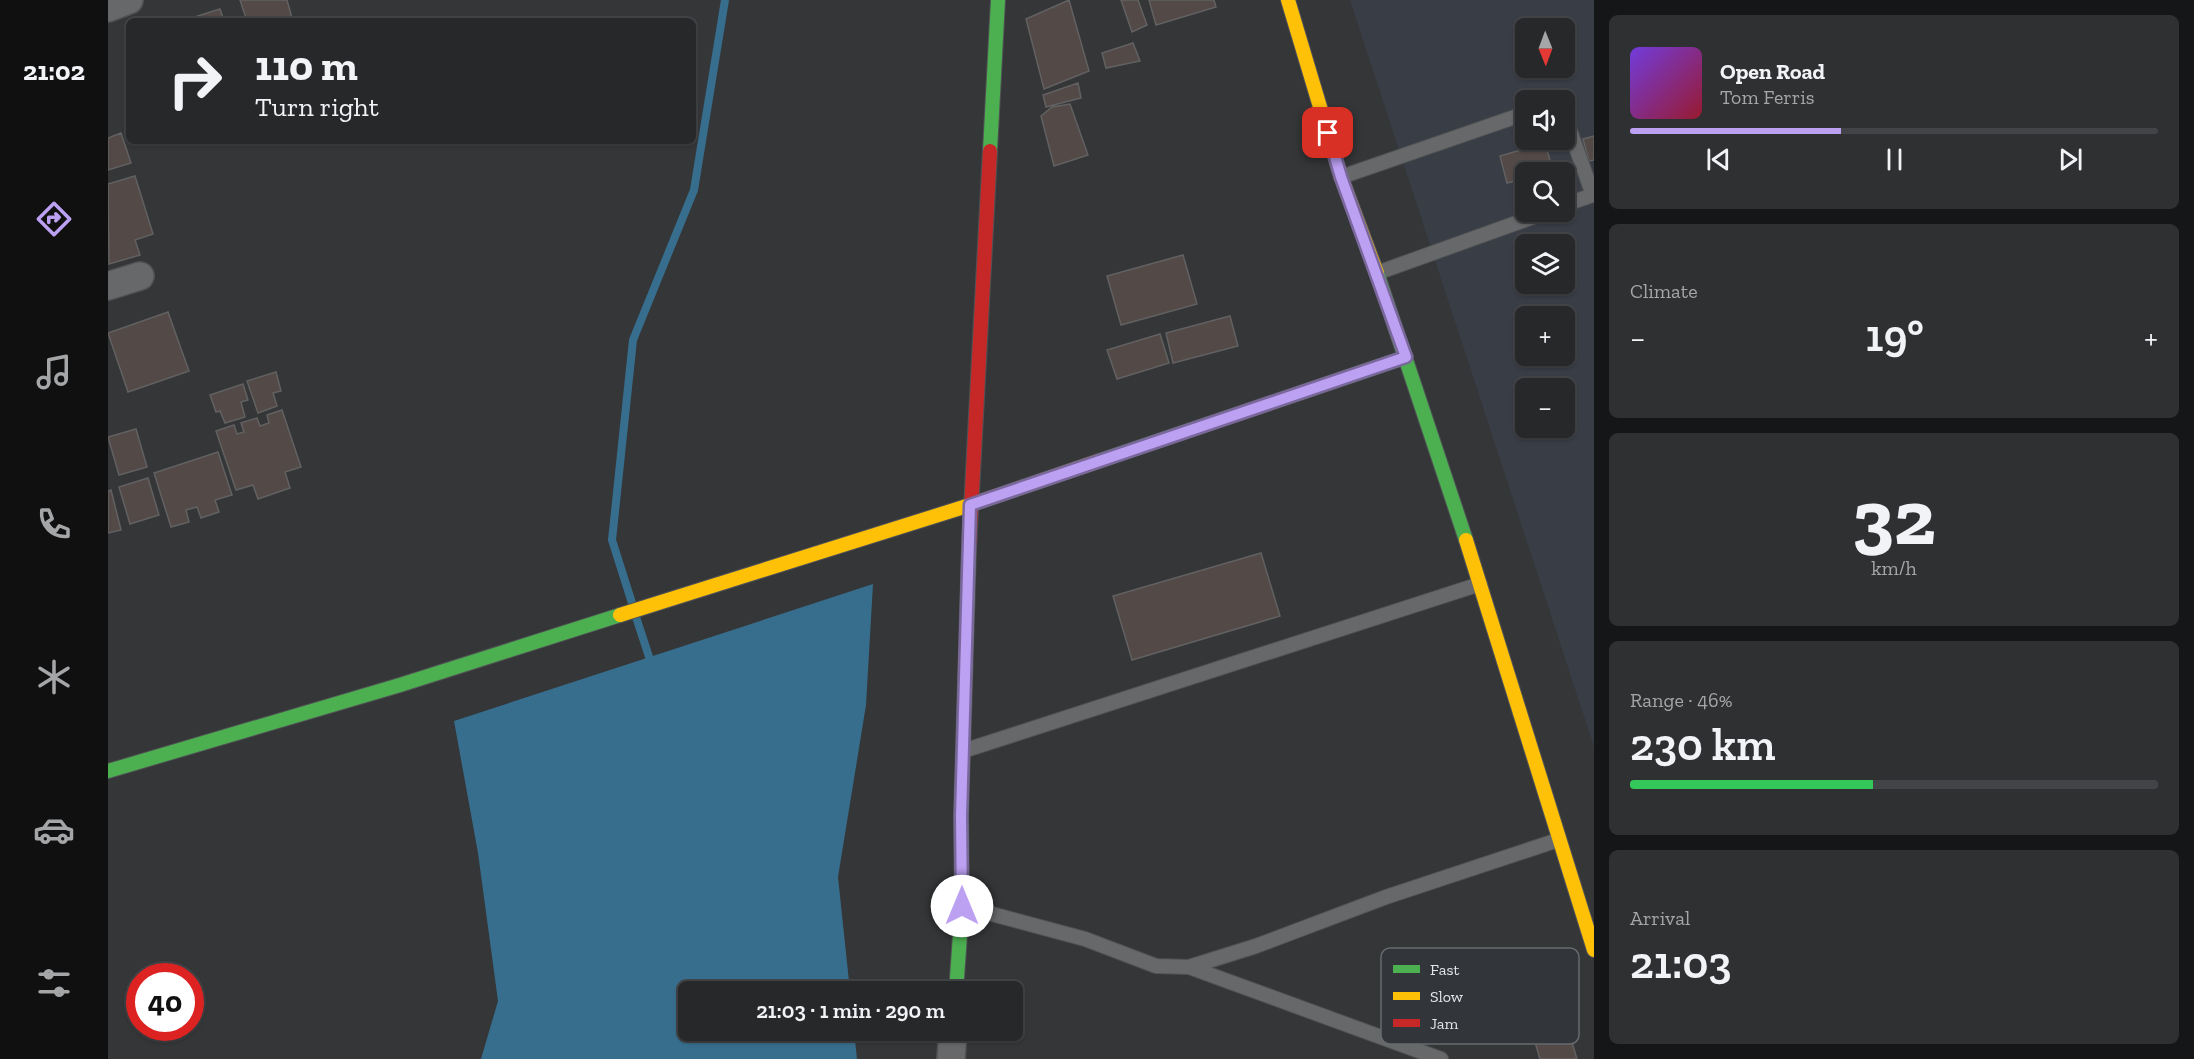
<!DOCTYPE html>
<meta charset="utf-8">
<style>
:root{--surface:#27282a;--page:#2f3032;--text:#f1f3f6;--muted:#a4a6a8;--line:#434447;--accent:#bca0f2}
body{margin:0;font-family:"Zilla Slab",serif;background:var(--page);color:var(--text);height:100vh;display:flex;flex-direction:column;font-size:22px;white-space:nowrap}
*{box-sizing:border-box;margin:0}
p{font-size:20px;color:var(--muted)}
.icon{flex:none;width:33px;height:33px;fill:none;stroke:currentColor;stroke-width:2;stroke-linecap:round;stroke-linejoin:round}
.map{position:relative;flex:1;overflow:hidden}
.sheet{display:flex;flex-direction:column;gap:15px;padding:15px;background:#151617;width:600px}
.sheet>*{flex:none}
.top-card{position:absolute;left:18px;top:18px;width:570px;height:126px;border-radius:9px;box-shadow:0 2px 4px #0004,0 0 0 2px var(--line);background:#27282a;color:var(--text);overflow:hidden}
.needle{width:39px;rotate:179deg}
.controls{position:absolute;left:1407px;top:18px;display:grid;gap:12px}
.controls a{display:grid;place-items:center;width:60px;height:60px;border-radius:9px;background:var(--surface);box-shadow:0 2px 4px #0004,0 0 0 2px var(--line);font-size:30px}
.speed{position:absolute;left:18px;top:963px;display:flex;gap:12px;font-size:30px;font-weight:700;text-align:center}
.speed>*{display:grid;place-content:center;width:78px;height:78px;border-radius:50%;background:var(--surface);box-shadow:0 2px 4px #0004,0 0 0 2px var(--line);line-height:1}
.speed .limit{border:9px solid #d22;background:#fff;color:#111}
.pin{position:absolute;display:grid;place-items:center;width:51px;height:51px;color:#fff;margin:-26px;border-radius:12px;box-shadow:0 3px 9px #0006}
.me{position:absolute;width:66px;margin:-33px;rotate:0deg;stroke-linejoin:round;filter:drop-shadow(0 0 4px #0008)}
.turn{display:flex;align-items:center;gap:21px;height:126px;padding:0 30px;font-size:27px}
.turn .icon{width:78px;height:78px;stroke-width:2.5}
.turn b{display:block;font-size:42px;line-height:51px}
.big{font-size:45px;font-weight:600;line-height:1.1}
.sheet .card{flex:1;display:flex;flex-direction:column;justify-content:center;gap:9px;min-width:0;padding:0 21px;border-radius:9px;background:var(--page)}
.sheet .dial{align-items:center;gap:0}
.dial b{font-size:78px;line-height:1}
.song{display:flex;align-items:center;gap:18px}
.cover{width:72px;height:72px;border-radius:9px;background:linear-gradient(135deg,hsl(260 70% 55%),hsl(350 70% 35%))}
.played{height:6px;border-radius:3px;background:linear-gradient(90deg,var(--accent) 40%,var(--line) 40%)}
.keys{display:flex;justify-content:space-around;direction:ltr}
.heat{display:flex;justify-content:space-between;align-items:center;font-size:33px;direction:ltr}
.charge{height:9px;border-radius:4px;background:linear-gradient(90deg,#34c759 46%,var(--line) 0)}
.trip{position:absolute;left:570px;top:981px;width:345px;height:60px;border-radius:9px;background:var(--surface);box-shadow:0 2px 4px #0004,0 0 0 2px var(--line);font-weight:600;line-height:60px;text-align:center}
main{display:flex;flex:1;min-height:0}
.dock{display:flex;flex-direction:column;width:108px;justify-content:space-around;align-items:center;background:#101011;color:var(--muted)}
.dock .icon{width:42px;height:42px}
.dock .active{color:var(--accent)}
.dock b{font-size:27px;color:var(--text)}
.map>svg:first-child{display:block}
.built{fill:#383d46;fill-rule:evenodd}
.water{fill:#386e8d}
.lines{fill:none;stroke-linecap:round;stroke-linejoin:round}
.stream{stroke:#386e8d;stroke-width:8}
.building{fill:#534946;stroke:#626162;stroke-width:1.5}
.lane-casing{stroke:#505254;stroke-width:16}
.street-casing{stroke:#505254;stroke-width:30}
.fast-casing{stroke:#505254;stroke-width:16}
.slow-casing{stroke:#505254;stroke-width:16}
.jam-casing{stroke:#505254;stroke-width:16}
.lane{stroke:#67686a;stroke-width:14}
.street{stroke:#67686a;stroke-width:27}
.fast{stroke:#4caf50;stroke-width:14}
.slow{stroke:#ffc107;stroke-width:14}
.jam{stroke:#c62828;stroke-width:14}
.route-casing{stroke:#7a689d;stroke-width:15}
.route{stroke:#bca0f2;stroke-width:10}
.key{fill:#32353a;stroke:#676a6e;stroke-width:1.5}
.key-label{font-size:16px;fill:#e3e5e8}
</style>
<main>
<nav class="dock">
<b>21:02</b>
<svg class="icon active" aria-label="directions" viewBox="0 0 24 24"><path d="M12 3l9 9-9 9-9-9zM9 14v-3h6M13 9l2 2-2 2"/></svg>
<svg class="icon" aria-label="music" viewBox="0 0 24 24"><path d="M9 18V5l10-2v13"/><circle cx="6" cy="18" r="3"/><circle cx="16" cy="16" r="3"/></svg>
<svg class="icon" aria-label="phone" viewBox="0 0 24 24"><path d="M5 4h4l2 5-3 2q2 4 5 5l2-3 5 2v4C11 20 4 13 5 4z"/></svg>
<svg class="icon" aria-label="climate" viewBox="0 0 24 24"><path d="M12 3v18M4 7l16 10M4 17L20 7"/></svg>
<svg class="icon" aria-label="car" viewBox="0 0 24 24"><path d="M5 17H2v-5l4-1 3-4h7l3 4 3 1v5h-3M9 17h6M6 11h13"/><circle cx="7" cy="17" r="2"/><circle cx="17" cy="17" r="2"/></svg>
<svg class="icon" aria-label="filters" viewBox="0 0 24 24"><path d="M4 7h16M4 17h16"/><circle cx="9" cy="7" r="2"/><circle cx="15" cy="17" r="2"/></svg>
</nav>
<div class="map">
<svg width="1486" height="1059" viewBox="0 0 1486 1059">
<rect width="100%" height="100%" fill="#343638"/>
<path class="built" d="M1242,0H1486V747ZM1418,28H1456V68H1418ZM1418,100H1456V140H1418ZM1418,172H1456V212H1418ZM1418,244H1456V284H1418ZM1418,316H1456V356H1418ZM1418,388H1456V428H1418Z"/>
<path class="water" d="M765,584L758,705L730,877L742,991L580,992V1030L746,1031L749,1059H373L390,1001L370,853L346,721Z"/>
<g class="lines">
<path class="stream" d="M524,603L504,540L525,340L586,190L617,0
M528,617L544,666"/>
</g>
<path class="building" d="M132,0H179L184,18L174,21H139Z
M961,0L981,71L936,89L918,19Z
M1013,0H1030L1039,25L1024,32Z
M1041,0H1106L1108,7L1048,25Z
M112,9L116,21H74Z
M1025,43L1032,61L998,68L994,53Z
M970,83L973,98L938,107L935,95Z
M962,104L980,155L946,166L933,116L944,107Z
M13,133L23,163L0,170V138Z
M1486,136V160L1481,161L1475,139Z
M1437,143L1445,171L1418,172V178L1399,183L1392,156Z
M27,176L45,234L27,240L32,255L1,264L0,184Z
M1075,255L1089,304L1013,325L999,276Z
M60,312L81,371L20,392L0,333Z
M1122,316L1130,346L1065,363L1058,333Z
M1052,334L1061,363L1009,379L999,350Z
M168,372L173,391L165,393L169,406L150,413L139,381Z
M135,384L140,400L133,402L137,417L117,423L112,411L108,412L102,395Z
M174,410L193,467L177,472L182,488L150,499L145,485L128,490L108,431L126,425L129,434L136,432L133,423L149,418L152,426L161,423L159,415Z
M28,429L39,467L11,475L0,437Z
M110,452L124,495L107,500L111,512L93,518L89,507L78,510L81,522L63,527L46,473Z
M40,478L51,515L22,524L11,487Z
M3,490L13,530L0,533V491Z
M1153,553L1172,616L1024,660L1005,596Z
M1445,980L1469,1059H1432L1412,991Z"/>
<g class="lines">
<defs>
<path id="lane" d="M1456,114L1485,195L1456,205
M1233,177L1418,113
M1269,273L1439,212
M855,751L1372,584
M854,906L977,939L1048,966L1081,967L1333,1059
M1081,967L1148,946L1278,897L1450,840"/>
<path id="street" d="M0,8L21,0
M0,286L32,276
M843,1059L845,1030"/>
<path id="fast" d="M882,151L890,0
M1269,273L1358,540
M991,461L1298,357
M0,771L292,685L512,615
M848,992L854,906L853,816L861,548"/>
<path id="slow" d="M1180,0L1233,177L1269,273
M1358,540L1486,950
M512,615L862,505L991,461"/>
<path id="jam" d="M861,548L882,151"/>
</defs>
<use href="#lane" class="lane-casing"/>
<use href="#street" class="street-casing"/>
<use href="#fast" class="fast-casing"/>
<use href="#slow" class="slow-casing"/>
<use href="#jam" class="jam-casing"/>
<use href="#lane" class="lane"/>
<use href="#street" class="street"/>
<use href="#fast" class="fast"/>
<use href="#slow" class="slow"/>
<use href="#jam" class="jam"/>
</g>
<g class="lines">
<defs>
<path id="route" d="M854,906L853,816L862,505L1298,357L1233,177L1220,133"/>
</defs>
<use href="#route" class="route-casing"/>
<use href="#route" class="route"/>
</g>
<rect x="1273" y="948" width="198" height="96" rx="9" class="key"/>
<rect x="1285" y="965" width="27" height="8" fill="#4caf50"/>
<rect x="1285" y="992" width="27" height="8" fill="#ffc107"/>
<rect x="1285" y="1019" width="27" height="8" fill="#c62828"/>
<g class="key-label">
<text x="1322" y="975">Fast</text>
<text x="1322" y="1002">Slow</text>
<text x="1322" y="1029">Jam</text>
</g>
</svg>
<div class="controls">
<a><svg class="needle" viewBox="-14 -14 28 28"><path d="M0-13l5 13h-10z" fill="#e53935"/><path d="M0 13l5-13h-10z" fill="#a4a6a8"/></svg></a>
<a><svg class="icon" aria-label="sound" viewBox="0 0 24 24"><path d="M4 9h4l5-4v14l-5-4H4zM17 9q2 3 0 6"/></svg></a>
<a><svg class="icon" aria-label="search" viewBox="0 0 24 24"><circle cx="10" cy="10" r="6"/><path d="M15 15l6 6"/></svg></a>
<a><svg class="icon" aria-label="layers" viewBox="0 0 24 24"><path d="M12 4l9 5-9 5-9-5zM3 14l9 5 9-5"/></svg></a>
<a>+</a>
<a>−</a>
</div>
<div class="speed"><div class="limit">40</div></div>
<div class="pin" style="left:1220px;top:133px;background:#d93025"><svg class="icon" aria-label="arrive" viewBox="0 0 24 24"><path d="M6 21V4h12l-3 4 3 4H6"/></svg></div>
<svg class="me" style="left:854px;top:906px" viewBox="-20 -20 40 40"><circle r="19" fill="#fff"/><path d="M0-13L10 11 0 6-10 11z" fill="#bca0f2"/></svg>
<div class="trip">21:03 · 1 min · 290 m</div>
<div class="top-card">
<div class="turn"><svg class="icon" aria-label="right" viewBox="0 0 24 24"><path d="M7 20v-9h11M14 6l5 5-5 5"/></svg><div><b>110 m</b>Turn right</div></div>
</div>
</div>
<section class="sheet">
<div class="card">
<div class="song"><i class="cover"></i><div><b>Open Road</b><p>Tom Ferris</p></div></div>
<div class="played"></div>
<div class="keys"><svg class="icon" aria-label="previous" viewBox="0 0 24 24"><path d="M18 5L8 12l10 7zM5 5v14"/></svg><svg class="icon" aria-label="pause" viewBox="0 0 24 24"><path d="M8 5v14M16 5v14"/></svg><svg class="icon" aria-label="next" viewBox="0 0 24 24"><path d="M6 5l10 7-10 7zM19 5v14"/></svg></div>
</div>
<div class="card"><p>Climate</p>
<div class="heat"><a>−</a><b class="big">19°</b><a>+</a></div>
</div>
<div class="card dial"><b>32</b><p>km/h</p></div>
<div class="card"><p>Range · 46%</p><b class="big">230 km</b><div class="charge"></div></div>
<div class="card"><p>Arrival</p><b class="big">21:03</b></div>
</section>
</main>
